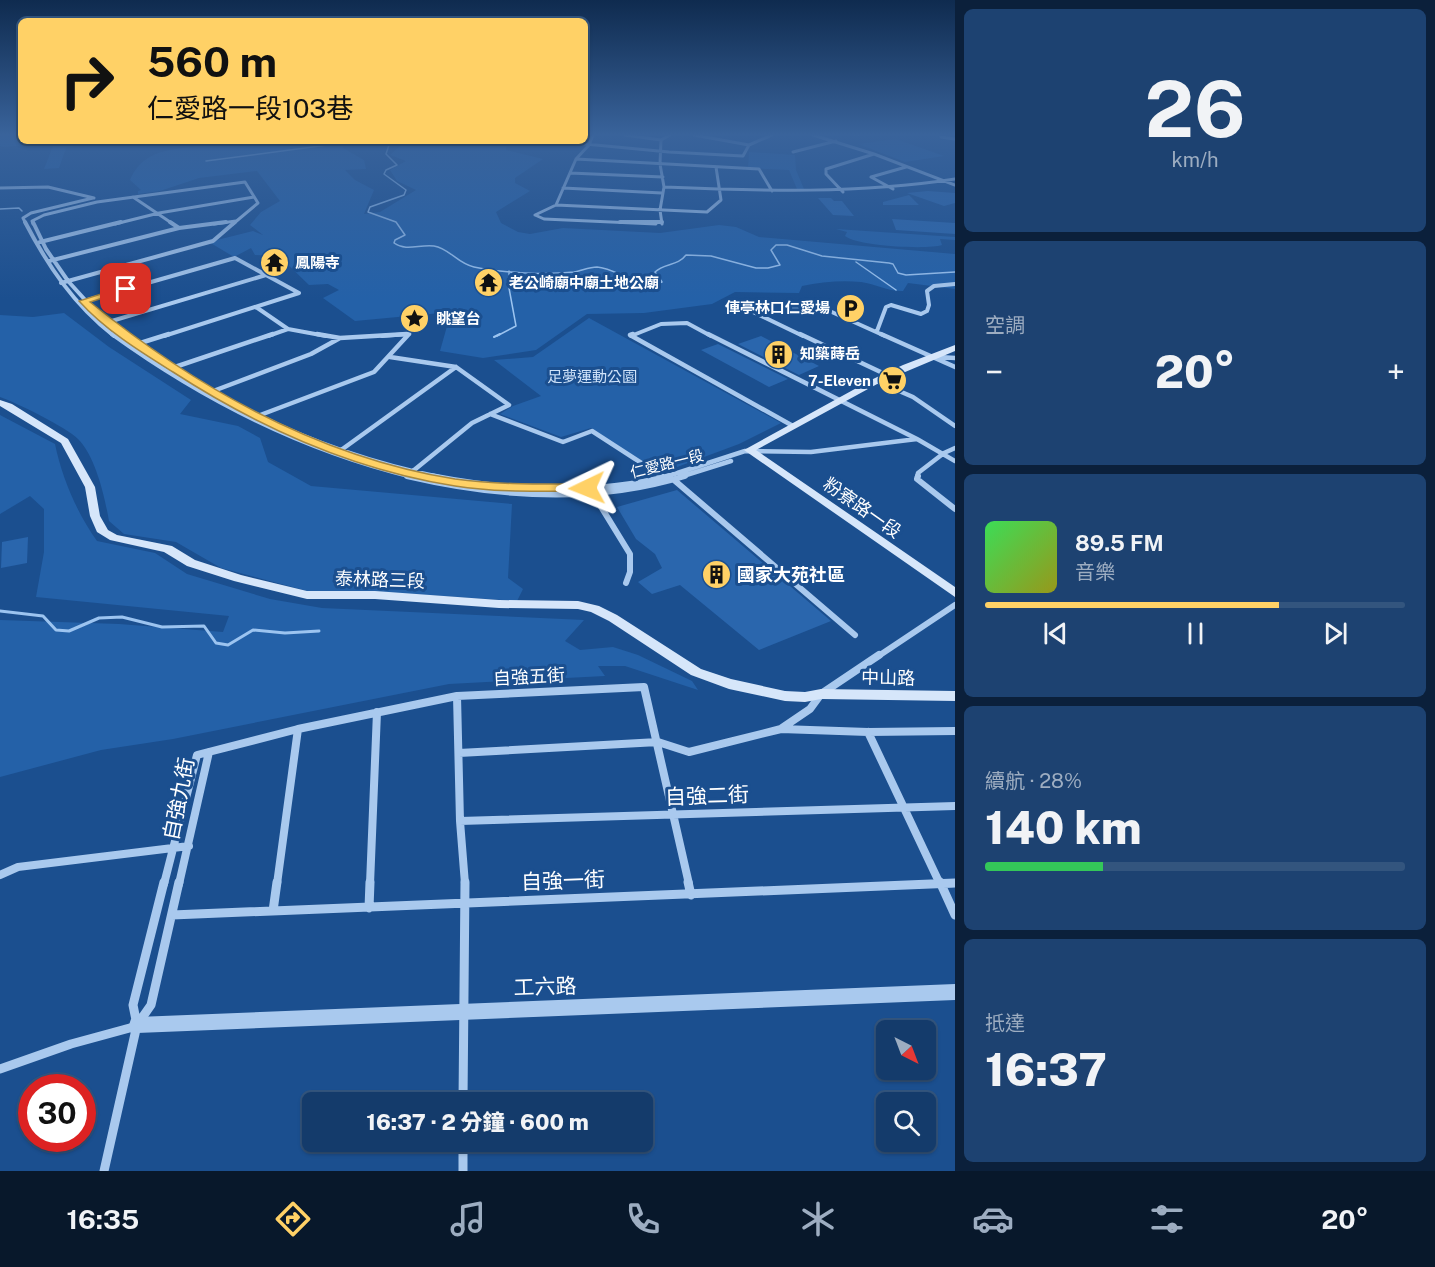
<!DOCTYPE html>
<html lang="zh-TW">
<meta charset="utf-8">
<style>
:root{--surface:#143b6b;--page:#1d4271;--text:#f1f3f6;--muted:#9dadc1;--line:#33557e;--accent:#ffd166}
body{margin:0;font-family:"Public Sans","Noto Sans TC",sans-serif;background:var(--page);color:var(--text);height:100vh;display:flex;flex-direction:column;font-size:22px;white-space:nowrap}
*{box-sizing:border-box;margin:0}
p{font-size:20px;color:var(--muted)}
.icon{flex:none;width:33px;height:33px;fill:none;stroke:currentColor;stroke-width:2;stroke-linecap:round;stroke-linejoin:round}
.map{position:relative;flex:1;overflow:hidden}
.side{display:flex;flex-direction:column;gap:9px;padding:9px;background:#0b203b;width:480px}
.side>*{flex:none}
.hud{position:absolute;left:18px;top:18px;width:570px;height:126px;border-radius:9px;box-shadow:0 2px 4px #0004,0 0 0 2px var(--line);background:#ffd166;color:#111;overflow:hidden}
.needle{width:39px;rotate:138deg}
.buttons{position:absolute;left:876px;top:1020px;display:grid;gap:12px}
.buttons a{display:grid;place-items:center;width:60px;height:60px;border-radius:9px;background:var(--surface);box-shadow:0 2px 4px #0004,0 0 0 2px var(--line);font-size:30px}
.speed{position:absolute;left:18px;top:1074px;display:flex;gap:12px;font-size:30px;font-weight:700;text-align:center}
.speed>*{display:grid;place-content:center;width:78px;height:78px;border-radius:50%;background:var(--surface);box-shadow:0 2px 4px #0004,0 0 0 2px var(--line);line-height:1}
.speed .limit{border:9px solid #d22;background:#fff;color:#111}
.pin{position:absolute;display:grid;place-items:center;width:51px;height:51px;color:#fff;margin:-26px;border-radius:12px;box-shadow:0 3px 9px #0006}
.me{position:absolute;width:66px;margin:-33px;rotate:268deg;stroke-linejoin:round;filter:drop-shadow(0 0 4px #0008)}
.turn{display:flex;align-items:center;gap:21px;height:126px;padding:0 30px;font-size:27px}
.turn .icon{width:78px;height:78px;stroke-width:2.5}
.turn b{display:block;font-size:42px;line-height:51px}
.big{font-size:45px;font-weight:800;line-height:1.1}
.side .tile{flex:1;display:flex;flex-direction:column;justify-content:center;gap:9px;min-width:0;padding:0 21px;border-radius:9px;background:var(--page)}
.side .dial{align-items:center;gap:0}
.dial b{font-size:78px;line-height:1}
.song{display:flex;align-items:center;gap:18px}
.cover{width:72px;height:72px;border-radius:9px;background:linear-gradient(135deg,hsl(130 70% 55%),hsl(60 70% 35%))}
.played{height:6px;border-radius:3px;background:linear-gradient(90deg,var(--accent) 70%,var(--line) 70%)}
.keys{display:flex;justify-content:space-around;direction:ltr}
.heat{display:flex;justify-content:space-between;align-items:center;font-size:33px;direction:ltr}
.charge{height:9px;border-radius:4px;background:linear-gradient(90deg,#34c759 28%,var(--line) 0)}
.trip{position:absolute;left:302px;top:1092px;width:351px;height:60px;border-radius:9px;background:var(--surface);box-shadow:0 2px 4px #0004,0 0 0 2px var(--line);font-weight:800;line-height:60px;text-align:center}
.dock{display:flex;height:96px;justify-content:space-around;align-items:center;background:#08182b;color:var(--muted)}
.dock .icon{width:42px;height:42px}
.dock .current{color:var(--accent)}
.dock b{font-size:27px;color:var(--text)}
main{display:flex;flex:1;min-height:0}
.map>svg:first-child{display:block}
.green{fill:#2461a8}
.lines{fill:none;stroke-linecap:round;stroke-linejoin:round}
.stream-far2{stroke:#9cc4f0;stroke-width:1.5}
.stream-far1{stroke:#9cc4f0;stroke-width:2}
.stream{stroke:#9cc4f0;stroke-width:3}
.building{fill:#2a66ad}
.minor-far5{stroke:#a9c9ee;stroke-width:3}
.minor-far4{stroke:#a9c9ee;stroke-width:4}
.minor-far3{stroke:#a9c9ee;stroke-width:4.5}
.minor-far2{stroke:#a9c9ee;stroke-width:6}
.minor-far1{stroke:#a9c9ee;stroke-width:8}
.minor{stroke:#a9c9ee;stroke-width:9}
.tertiary{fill:#a9c9ee;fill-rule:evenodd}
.secondary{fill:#d6e6fa;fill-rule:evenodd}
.route{fill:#ffd166;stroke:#a68842;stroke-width:1.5}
.labels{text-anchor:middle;stroke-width:6;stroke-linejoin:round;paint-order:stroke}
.far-poi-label{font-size:15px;font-weight:bold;fill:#fff;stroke:#1b4f8f;text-anchor:start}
.far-park-label{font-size:15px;fill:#cfe3fa;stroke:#1b4f8f}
.far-street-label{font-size:15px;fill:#fff;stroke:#1b4f8f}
.street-label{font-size:18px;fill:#fff;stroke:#1b4f8f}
.poi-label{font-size:18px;font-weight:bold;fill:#fff;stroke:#1b4f8f;text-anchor:start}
.near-street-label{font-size:21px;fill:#fff;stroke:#1b4f8f}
</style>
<main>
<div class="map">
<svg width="955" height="1171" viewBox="0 0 955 1171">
<rect width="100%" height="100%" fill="#1b4f8f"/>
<path class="green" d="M0,135H21V141H96L66,148L59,168L44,169L53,146L58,143L3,147L0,146Z
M896,139L944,156L905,162L858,144Z
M221,141H343V148L364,160L366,169L345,170L355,180L374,190L364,214L380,212L416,190L397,181L390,170L406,161L390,155L400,146L388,141H507L506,150L543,159L515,178V183L530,191L496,212L501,223L518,232L530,234L563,228L660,233L719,225L736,227L759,237L955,254V289L908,283L903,291C886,291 876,284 861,282C842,280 821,282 802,286L799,293L735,292L712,304L644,313L587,314L536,350L483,358L440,351L451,312L355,321L323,298L339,290L328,284L309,285L279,256L255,255L251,248L234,257L209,242L253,231L263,235L250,225L261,212L280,201L257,171L199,178L160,191L138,194V191L141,190L130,180C148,140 188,153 221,141Z
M749,152L795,155L796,170L804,189H797L789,170L748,168Z
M836,229L955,237V240L940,239L942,245C927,250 857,246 845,236L847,232Z
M64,313L109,347L191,400L180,414L238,426L260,438L268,462L311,486L512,504L508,578L523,589L517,601L428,595L311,592L221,568L176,542L124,534L109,521C105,498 96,457 78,439C68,428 15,402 0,397V315L33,317Z
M589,318L781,423L739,444L661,473L591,428L561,437L500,414L513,406L541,396L494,360L533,357Z
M0,415L55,444C62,478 77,513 97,541L155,553L187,574L270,599L322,608L584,620L565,641L580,650L613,647L638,655L692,681L698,690L625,666H598L605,676L449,684L173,739L101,750L0,777V620L119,624L223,632L229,616L36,597L44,552V509L30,496L0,514Z"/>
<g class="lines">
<path class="stream-far2" d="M853,135H859
M351,141L389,145L386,154L397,165L386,170L384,174L406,190L404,195L370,207L368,212L396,222L405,235L395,240L394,243C407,252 419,244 434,246C449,248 458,264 474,267C500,273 547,275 574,272C581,271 589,267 597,267C617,268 642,292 662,282L655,272C664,263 678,266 686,255L711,256L756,268H768L780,265L771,250L776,245H787L822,256L889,263L893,264L898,273L906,275L955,272
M206,161L350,142
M0,209L19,208L22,211
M856,262L896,290
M497,336L516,326L509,288V271"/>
<path class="stream-far1" d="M494,337L500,334"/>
<path class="stream" d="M0,611L43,616L56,630L69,631L99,618L122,617L162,627L204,626L216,643L228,645L253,630L285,633L319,631"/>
</g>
<path class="building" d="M928,191L955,193V203L944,206L907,193Z
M909,195L919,205H883V202Z
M818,198H831L834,201H842L854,216L833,215Z
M892,219L955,223V234L896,230Z
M761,336L819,366L799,375L738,344Z
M718,344L788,379L769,387L701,350Z
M677,490L831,621L759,650L680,585L652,594L638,582L662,568L655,554L636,539L617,507Z
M28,537L27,563L1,568L2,542Z"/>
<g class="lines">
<path class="minor-far5" d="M593,135L589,145L576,159L556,205L535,215L544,219L656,224
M625,135L661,140
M694,135L749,145
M813,135L874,154L955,185
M941,137L955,139
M554,141L669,152L743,156L749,145
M749,145L772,135
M793,152L836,141
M576,159L759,169L772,191
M570,173L663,177
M664,187C762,191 858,194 955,179
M0,188L48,187L94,198
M563,188L662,193
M893,189L871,177L906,167
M843,192L826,174V169L874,154
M133,197L173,224
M556,205L707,212L721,200L716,167
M26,224L23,218L31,213L93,198
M33,224L32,221L44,215L97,202L245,182L258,203L233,224
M115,224L159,213L254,197
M214,224L236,221
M662,224L660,210L664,187L660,164L661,140L670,135"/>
<path class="minor-far4" d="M25,222C48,266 74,305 114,336
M33,222L46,249L68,281
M170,222L179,228
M620,222H662
M40,242L121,222
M49,261L179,228L226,222
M68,281L97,313L125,336
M68,281L213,241L235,222
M61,283L68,281
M730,301L803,336
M81,302L235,258L299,293
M256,307L288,329
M762,315L814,304L885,336
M105,323L266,275
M877,331L886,307L891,305L921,314L927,311L929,305L927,291L934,286L955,284
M164,336L299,293
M268,336L288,329L326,336
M382,336L409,334
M631,336L661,324L687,323L711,336"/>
<path class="minor-far3" d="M112,334C202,399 305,451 413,477
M123,334C217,403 324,454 439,477
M317,334L340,338
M633,334L630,335L793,426
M708,334L917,439L955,461
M800,334L887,375
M881,334L955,367
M134,345L169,334
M390,357L456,367L509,405L472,423L408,475
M939,357L955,358
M172,368L273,334
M876,381L913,397L955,426
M208,393L311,354L340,338L407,334
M490,414L563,442L592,431L663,477
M255,417L374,372L409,334
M337,453L456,367
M665,477L745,451L811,452L917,439
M680,477L731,461
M917,477L918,473L944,453L955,448"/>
<path class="minor-far2" d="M407,476C497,497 595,504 685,476
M431,476C509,491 593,496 670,476
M661,476L664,478
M918,476L917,479L955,509
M674,480L855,635
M592,492L630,554V572L626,583
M877,657L955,605"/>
<path class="minor-far1" d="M457,696L460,821L465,884
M782,728L810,709L821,694L879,655
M868,732L940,884
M459,753L658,742L689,752L781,729L868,732L955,731
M460,821L955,806
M0,875L18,867L189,846
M164,884L197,755L298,729L457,696L644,687L689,884
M179,884L209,752
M277,884L298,729
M370,884L377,712
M932,884L955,883"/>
<path class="minor" d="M688,882L691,895
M940,882L955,915
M369,908L370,882
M273,911L277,882
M172,915L955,883
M137,1025L133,1005L164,882
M0,1069L71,1044L137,1026
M463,1102L465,882
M463,1142V1171
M104,1171L137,1025L151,1005L179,882"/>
<path class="tertiary" d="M955,984V1000L137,1033L131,1031L129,1025L131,1019L137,1017Z"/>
<path class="secondary" d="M955,345V351L879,383L756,450L955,587V597L744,450L873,379L903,365Z
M0,400L12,404L68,439L95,487L100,516L108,530L117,535L172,546L195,560L241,575L307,591H375L499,600L578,601L599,606L617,615L701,669L731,679L785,691L805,692L821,689L955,691V701L821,699L805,702L785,701L729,689L691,675L609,621L591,612L578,609L499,608L375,599H307L234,581L187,566L164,552L110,540L97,532L90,516L85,487L61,443L0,406Z"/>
</g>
<linearGradient id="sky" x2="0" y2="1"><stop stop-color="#0f2b4f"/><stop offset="0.45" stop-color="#39639b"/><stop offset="1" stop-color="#39639b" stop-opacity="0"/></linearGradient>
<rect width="955" height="299" fill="url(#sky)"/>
<path class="route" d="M123,287L131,289L90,302C195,387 319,457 455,479C499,485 543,484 587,484L593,488L587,491C543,491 499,493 455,486C354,470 258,427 173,372C141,352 105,330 79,301Z"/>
<defs>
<symbol id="temple-disc" viewBox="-11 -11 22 22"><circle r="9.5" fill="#ffd166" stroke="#1b4f8f"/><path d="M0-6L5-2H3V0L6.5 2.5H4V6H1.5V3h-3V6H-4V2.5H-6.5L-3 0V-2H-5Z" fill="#111"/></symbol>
<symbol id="parking-disc" viewBox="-11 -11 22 22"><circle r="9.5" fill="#ffd166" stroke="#1b4f8f"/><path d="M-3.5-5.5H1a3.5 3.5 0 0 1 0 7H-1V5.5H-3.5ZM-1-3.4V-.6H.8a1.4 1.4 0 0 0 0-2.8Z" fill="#111"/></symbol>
<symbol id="sight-disc" viewBox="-11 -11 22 22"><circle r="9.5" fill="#ffd166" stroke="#1b4f8f"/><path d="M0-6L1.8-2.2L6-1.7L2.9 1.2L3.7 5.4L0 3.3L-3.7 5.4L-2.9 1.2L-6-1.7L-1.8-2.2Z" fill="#111"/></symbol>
<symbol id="building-disc" viewBox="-11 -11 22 22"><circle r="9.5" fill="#ffd166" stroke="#1b4f8f"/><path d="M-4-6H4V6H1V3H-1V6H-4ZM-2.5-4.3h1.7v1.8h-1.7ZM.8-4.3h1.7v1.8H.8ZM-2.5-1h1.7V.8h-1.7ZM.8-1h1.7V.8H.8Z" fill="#111"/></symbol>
<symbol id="supermarket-disc" viewBox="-11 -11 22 22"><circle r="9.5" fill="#ffd166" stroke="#1b4f8f"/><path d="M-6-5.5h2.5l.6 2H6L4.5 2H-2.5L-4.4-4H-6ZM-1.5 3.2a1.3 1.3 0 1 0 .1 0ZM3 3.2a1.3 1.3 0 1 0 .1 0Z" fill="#111"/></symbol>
</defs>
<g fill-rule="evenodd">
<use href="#temple-disc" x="258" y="246" width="33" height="33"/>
<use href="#temple-disc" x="472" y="266" width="33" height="33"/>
<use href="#parking-disc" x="834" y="292" width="33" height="33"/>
<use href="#sight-disc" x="398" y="302" width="33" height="33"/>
<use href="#building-disc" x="762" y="338" width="33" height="33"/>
<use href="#supermarket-disc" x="876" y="364" width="33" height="33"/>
<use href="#building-disc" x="700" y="558" width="33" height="33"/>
</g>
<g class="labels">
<g class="far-poi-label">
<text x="295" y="268">鳳陽寺</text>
<text x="509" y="288">老公崎廟中廟土地公廟</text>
<text x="830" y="313" text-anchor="end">俥亭林口仁愛場</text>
<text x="436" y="324">眺望台</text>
<text x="800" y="359">知築蒔岳</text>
<text x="871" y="386" text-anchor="end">7-Eleven</text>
</g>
<g class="far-park-label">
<text x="592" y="382">足夢運動公園</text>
</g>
<g class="far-street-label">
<text transform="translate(667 464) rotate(-14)" y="5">仁愛路一段</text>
</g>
<g class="street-label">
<text transform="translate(862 508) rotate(35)" y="6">粉寮路一段</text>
<text transform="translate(380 580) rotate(2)" y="6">泰林路三段</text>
<text transform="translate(529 677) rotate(-3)" y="6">自強五街</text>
<text transform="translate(888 678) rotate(1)" y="6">中山路</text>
</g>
<g class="poi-label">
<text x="737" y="581">國家大苑社區</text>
</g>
<g class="near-street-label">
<text transform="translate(707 796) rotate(-2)" y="7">自強二街</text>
<text transform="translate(179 799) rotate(-79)" y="7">自強九街</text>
<text transform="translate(563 881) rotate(-2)" y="7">自強一街</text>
<text transform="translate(545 987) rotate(-2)" y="7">工六路</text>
</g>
</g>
</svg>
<div class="buttons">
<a><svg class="needle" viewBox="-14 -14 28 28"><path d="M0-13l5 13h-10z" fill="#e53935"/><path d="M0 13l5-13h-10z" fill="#9dadc1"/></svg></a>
<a><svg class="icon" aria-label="search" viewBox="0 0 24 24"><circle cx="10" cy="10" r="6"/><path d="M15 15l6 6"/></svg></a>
</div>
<div class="speed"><div class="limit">30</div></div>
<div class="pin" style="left:126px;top:289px;background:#d93025"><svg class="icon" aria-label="arrive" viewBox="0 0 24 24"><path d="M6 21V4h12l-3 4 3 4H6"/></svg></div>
<svg class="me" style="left:587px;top:488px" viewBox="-20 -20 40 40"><path d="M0-17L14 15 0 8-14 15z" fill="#ffd166" stroke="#fff" stroke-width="4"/></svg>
<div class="trip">16:37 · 2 分鐘 · 600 m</div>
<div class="hud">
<div class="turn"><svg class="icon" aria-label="right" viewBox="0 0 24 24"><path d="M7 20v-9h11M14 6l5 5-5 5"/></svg><div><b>560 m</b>仁愛路一段103巷</div></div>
</div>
</div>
<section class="side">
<div class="tile dial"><b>26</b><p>km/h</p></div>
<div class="tile"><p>空調</p>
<div class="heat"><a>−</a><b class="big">20°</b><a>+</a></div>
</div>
<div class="tile">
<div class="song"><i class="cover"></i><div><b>89.5 FM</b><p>音樂</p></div></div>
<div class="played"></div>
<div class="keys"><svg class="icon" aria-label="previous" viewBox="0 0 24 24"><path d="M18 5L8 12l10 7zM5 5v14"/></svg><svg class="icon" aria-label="pause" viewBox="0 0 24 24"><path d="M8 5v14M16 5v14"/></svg><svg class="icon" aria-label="next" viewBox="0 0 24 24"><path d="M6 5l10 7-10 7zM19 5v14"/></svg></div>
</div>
<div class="tile"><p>續航 · 28%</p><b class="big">140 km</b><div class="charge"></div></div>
<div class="tile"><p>抵達</p><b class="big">16:37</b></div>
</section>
</main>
<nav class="dock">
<b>16:35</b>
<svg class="icon current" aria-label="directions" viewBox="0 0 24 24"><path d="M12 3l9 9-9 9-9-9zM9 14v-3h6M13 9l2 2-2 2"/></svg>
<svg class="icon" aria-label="music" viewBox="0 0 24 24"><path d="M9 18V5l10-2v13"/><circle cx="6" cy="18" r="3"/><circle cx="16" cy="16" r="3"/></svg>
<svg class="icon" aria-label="phone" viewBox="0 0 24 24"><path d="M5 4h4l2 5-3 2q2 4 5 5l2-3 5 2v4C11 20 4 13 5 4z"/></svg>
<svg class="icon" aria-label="climate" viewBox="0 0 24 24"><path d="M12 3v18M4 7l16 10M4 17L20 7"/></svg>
<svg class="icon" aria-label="car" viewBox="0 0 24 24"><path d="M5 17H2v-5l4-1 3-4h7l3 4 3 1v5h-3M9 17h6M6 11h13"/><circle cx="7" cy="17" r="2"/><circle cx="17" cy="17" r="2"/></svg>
<svg class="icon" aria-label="filters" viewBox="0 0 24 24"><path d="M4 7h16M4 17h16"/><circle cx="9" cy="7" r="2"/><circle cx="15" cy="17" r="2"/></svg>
<b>20°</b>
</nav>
